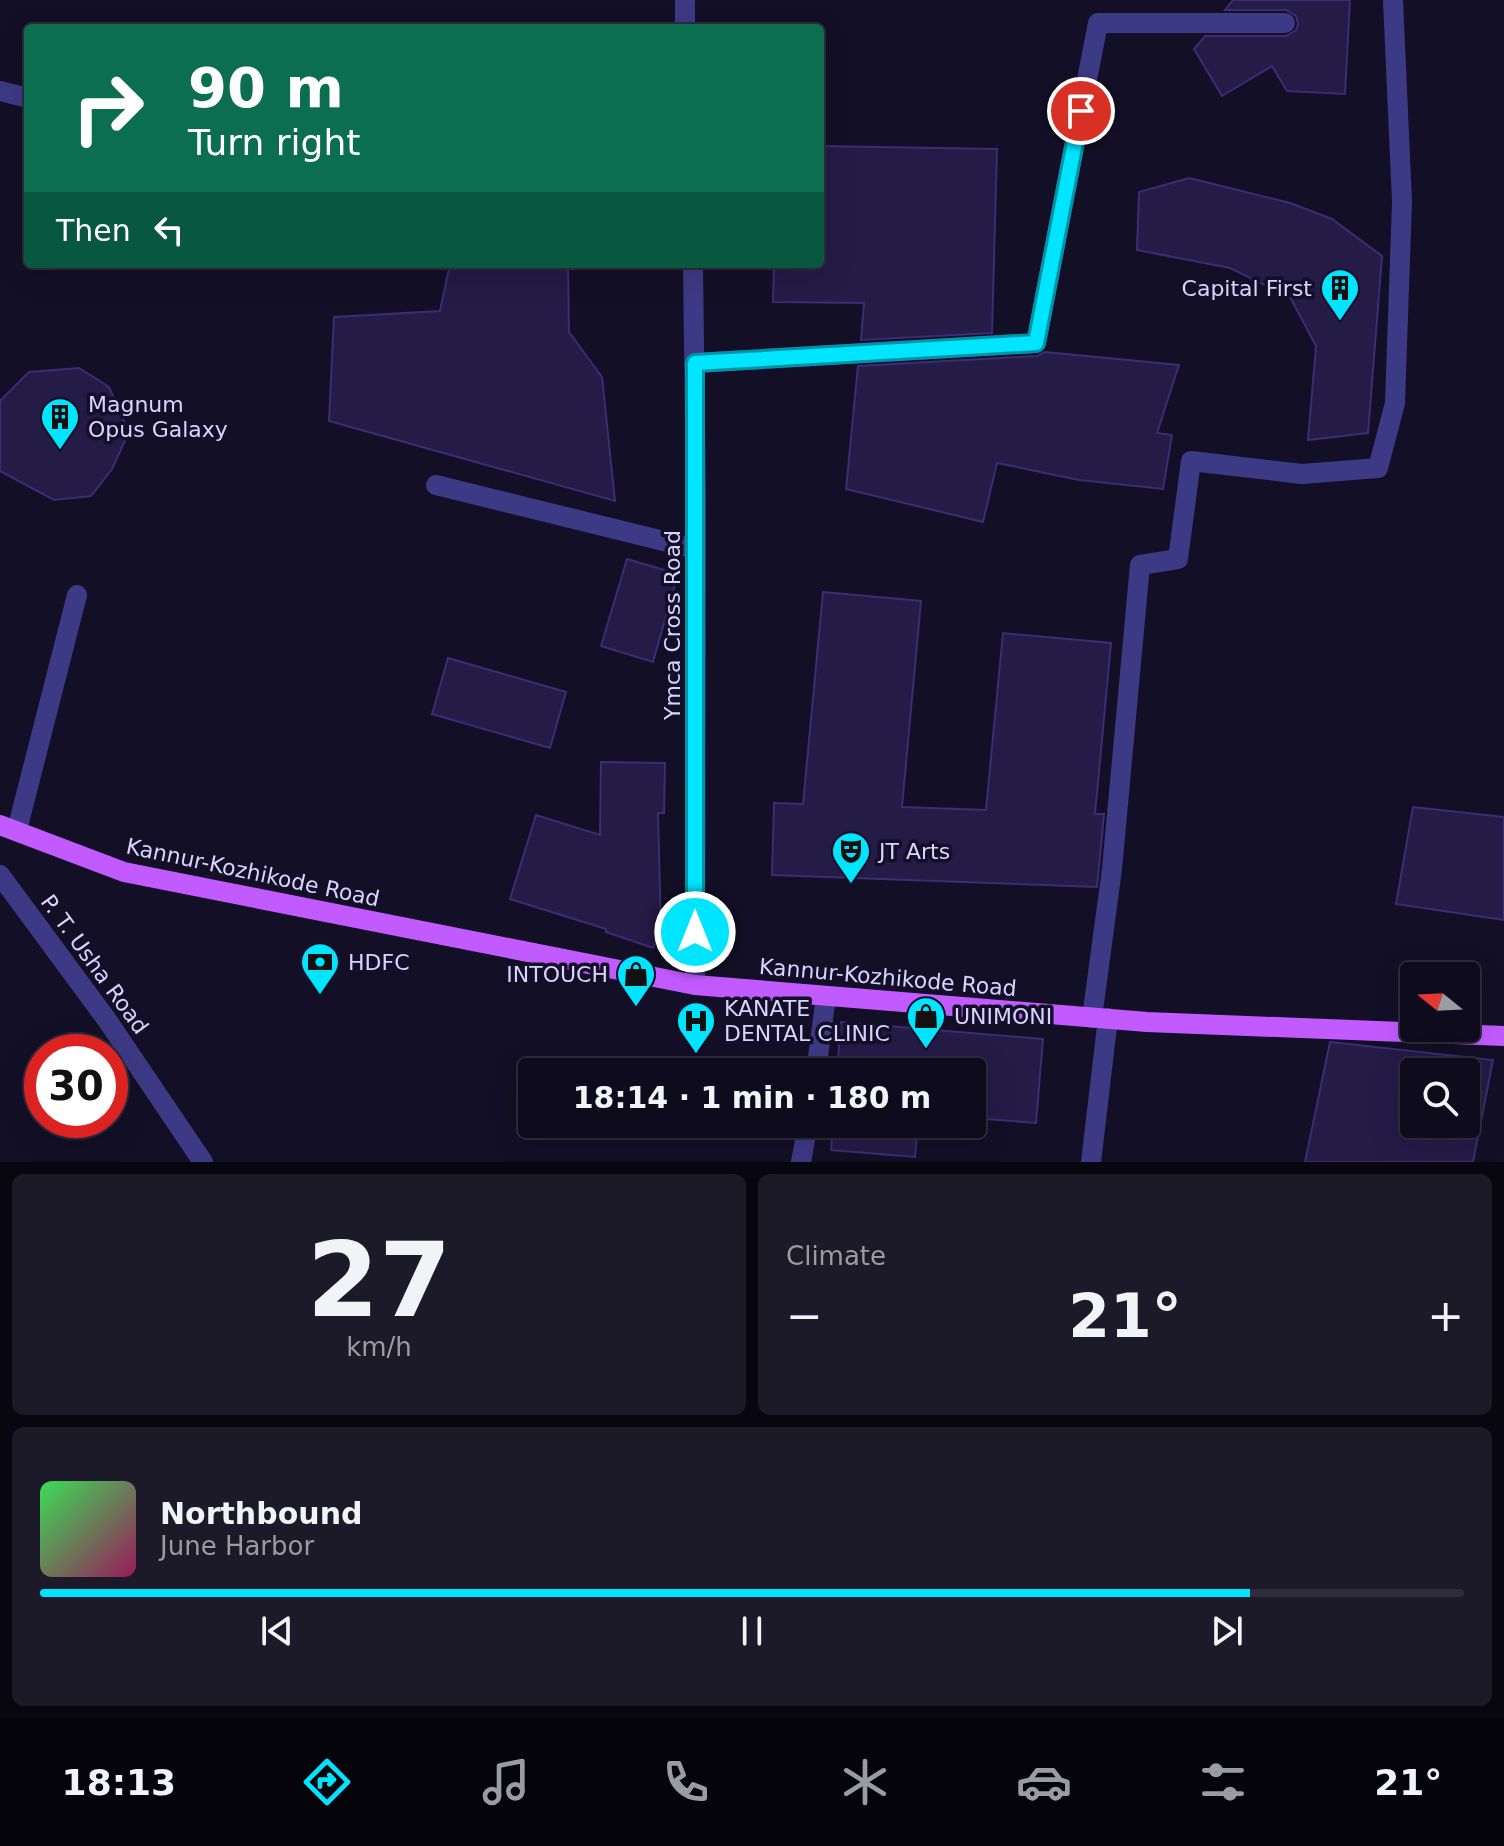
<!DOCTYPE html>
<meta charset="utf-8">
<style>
:root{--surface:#0e0b1c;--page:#1c1929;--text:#f1f3f6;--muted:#9b9ba3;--line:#2e2b3b;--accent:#00e5ff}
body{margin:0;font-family:"DejaVu Sans",sans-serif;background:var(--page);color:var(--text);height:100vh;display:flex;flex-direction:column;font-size:30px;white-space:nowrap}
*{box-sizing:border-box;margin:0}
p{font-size:26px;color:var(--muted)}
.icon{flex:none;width:44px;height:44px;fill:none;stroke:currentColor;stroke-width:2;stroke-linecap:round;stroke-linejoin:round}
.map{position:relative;height:1162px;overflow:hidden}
.panel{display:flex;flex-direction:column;gap:12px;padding:12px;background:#08060f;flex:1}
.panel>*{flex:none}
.hud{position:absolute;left:24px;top:24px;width:800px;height:244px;border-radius:8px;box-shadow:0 8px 32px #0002,0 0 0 2px var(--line);background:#0b6e4f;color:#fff;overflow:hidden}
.needle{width:52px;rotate:288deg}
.controls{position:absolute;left:1400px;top:962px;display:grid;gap:16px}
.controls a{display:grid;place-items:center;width:80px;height:80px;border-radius:8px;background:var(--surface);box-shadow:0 8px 32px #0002,0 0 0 2px var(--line);font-size:40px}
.speed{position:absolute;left:24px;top:1034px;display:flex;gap:16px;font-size:40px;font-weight:700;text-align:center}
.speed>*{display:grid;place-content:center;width:104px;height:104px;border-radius:50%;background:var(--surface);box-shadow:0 8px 32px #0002,0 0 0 2px var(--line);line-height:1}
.speed .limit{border:12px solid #d22;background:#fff;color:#111}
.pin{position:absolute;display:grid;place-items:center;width:68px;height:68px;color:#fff;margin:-34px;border:4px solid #fff;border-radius:50%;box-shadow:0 2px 8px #0007}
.me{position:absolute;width:88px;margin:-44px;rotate:0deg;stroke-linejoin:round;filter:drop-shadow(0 0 6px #0008)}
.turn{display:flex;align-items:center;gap:28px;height:168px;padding:0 32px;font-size:36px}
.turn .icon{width:104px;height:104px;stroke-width:2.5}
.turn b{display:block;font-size:56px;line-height:68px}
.then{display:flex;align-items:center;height:76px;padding:0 32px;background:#0003;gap:16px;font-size:30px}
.big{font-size:60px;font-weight:700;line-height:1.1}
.panel .widget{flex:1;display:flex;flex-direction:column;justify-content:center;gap:12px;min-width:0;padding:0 28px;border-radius:12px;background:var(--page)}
.panel .dial{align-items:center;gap:0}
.dial b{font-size:104px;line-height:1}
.song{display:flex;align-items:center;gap:24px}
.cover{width:96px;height:96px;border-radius:12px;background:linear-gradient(135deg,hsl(130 70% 55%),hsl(330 70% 35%))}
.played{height:8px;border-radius:4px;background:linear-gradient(90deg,var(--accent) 85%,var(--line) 85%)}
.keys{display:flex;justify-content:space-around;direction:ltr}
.heat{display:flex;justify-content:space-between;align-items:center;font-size:44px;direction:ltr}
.panel .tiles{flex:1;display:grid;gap:12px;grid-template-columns:1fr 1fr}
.widget:last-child{grid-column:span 2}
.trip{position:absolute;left:518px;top:1058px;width:468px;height:80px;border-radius:8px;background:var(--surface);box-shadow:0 8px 32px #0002,0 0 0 2px var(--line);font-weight:700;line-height:80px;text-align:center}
.dock{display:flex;height:128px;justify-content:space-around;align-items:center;background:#06040b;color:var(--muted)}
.dock .icon{width:56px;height:56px}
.dock .selected{color:var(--accent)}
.dock b{font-size:36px;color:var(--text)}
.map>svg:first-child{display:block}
.building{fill:#241b47;stroke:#3b2d73;stroke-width:2;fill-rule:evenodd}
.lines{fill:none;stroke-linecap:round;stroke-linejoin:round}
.service{stroke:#3d3a85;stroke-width:20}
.minor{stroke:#3d3a85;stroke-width:20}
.tertiary{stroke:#3d3a85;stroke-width:20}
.primary{stroke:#c25bff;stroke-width:20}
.route-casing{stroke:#0095a6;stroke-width:20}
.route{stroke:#00e5ff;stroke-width:14}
.labels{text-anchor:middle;stroke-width:7;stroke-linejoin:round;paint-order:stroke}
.poi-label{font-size:22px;fill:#d9d4ff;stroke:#130f26;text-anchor:start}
.street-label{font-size:22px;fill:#d9d4ff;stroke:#130f26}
</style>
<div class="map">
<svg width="1504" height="1162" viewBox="0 0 1504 1162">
<rect width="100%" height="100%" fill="#130f26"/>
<path class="building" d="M1233,0H1350L1345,94L1287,91L1272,66L1222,96L1194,49L1205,36H1286L1296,30L1298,24L1296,16L1286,10H1225Z
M820,146L997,149L992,333L861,340L864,303L773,302L774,264H820Z
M1189,178L1290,203L1332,219L1382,256L1368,433L1308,440L1316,346L1290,297L1230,268L1137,250L1139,192Z
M450,264H568L569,332L602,377L615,501L329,421L334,317L440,311Z
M1045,352L1179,365L1157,433L1172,435L1163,489L1079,480L997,463L983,522L846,489L858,366L1037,356Z
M79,368L109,387L129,432L112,469L91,496L54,500L0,471V401L29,372Z
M627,559L678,574L653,662L601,646Z
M823,592L921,601L902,807L986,810L1003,633L1111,643L1095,814H1104L1097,887L772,875L774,803L803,804Z
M448,658L566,692L550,748L432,714Z
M601,762L665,763L664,813H658L661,932L653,948L606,932V929L510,899L536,815L600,835Z
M1413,807L1504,817V920L1396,904Z
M841,1022L1043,1039L1036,1123L972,1118V1072H837Z
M1330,1042L1493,1060L1473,1162H1305ZM1414,1072H1466V1124H1414Z
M833,1124H918L915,1157L831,1150Z"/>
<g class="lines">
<path class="service" d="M17,830L77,595
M1091,1162L1108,1018"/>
<path class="minor" d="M685,0V28
M0,91L28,98
M693,264L696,505L695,985
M695,363L1036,343L1098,23H1285
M436,485L696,549
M1092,1018L1112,869L1140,565L1178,559L1191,461L1302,474L1378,468L1395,403L1402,202L1393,0
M816,1072L826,996
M801,1162L808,1124"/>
<path class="tertiary" d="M0,875L107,1020L203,1162"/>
<path class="primary" d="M0,825L124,872L695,985L1147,1022L1504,1036"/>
</g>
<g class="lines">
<defs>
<path id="route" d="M695,932V363L1036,343L1081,111"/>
</defs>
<use href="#route" class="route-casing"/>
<use href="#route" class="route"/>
</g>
<defs>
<symbol id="building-pin" viewBox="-11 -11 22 30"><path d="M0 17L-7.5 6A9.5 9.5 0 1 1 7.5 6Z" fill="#00e5ff" stroke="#130f26"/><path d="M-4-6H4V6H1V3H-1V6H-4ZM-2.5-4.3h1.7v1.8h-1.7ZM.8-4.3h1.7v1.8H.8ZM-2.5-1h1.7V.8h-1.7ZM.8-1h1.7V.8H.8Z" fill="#111"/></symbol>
<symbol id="theatre-pin" viewBox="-11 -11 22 30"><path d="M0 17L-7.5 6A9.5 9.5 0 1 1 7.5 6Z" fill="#00e5ff" stroke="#130f26"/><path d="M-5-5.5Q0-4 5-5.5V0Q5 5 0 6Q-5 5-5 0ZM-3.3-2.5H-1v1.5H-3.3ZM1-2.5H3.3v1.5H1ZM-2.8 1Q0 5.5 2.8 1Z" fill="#111"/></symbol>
<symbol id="bank-pin" viewBox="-11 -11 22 30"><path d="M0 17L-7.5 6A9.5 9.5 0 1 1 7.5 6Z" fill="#00e5ff" stroke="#130f26"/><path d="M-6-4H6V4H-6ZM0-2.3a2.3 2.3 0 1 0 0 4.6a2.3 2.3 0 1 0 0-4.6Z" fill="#111"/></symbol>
<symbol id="shop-pin" viewBox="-11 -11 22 30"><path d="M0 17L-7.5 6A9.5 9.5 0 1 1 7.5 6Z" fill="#00e5ff" stroke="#130f26"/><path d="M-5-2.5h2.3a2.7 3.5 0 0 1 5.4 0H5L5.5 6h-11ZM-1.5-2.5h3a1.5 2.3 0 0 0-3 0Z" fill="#111"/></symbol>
<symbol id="hospital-pin" viewBox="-11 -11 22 30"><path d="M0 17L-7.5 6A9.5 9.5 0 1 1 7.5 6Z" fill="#00e5ff" stroke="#130f26"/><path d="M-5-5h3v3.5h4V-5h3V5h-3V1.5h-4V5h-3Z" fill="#111"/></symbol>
</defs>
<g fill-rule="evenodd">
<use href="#building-pin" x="1318" y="266" width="44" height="60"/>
<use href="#building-pin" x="38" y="395" width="44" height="60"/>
<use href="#theatre-pin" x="829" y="829" width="44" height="60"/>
<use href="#bank-pin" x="298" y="940" width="44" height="60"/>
<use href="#shop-pin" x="614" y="952" width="44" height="60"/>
<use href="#shop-pin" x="904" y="994" width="44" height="60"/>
<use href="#hospital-pin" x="674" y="999" width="44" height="60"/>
</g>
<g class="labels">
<g class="poi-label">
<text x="1312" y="296" text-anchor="end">Capital First</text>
<text x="88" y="412">Magnum<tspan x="88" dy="25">Opus Galaxy</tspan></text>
<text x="879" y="859">JT Arts</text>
<text x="348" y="970">HDFC</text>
<text x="608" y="982" text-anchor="end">INTOUCH</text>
<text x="724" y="1016">KANATE<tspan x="724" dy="25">DENTAL CLINIC</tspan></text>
<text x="954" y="1024">UNIMONI</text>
</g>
<g class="street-label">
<text transform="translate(672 625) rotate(-90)" y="8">Ymca Cross Road</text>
<text transform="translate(253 872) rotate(12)" y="8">Kannur-Kozhikode Road</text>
<text transform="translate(95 964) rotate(54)" y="8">P. T. Usha Road</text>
<text transform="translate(888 977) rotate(5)" y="8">Kannur-Kozhikode Road</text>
</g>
</g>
</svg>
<div class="controls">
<a><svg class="needle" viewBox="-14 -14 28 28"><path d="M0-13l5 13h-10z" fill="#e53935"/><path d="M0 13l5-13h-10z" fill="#9b9ba3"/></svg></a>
<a><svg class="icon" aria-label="search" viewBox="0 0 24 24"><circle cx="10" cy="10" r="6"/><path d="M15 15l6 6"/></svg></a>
</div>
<div class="speed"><div class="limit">30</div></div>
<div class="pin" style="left:1081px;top:111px;background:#d93025"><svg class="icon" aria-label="arrive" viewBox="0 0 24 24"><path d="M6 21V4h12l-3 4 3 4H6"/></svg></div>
<svg class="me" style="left:695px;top:932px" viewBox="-20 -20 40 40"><circle r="17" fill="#00e5ff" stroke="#fff" stroke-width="3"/><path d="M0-11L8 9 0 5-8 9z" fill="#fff"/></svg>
<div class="trip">18:14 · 1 min · 180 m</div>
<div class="hud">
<div class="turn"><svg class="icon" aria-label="right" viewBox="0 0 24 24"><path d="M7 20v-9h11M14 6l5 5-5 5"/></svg><div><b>90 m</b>Turn right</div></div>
<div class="then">Then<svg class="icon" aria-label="left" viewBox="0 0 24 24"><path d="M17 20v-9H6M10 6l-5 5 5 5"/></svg></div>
</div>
</div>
<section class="panel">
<div class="tiles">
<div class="widget dial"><b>27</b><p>km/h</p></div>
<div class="widget"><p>Climate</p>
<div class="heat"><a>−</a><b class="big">21°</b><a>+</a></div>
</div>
<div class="widget">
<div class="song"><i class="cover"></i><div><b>Northbound</b><p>June Harbor</p></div></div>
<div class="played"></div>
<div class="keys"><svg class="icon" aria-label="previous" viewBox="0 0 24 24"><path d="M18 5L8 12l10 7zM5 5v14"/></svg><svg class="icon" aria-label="pause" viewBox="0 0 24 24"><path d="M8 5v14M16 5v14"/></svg><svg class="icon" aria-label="next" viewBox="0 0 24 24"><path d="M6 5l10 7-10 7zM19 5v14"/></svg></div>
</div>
</div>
</section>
<nav class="dock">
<b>18:13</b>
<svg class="icon selected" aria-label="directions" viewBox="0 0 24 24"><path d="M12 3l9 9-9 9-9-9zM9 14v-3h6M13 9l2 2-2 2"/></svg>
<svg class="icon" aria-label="music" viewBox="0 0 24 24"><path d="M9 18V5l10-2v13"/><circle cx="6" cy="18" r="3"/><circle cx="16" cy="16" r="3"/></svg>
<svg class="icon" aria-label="phone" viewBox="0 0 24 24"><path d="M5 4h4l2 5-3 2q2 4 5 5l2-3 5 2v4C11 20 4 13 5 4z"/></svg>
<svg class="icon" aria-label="climate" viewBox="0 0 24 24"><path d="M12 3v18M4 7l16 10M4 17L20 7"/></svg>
<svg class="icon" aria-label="car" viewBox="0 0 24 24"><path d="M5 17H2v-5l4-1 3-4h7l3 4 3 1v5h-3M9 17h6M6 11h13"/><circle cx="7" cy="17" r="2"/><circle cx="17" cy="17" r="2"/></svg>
<svg class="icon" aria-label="filters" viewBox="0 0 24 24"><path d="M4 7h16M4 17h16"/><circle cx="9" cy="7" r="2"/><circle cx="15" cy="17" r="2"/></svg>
<b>21°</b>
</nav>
